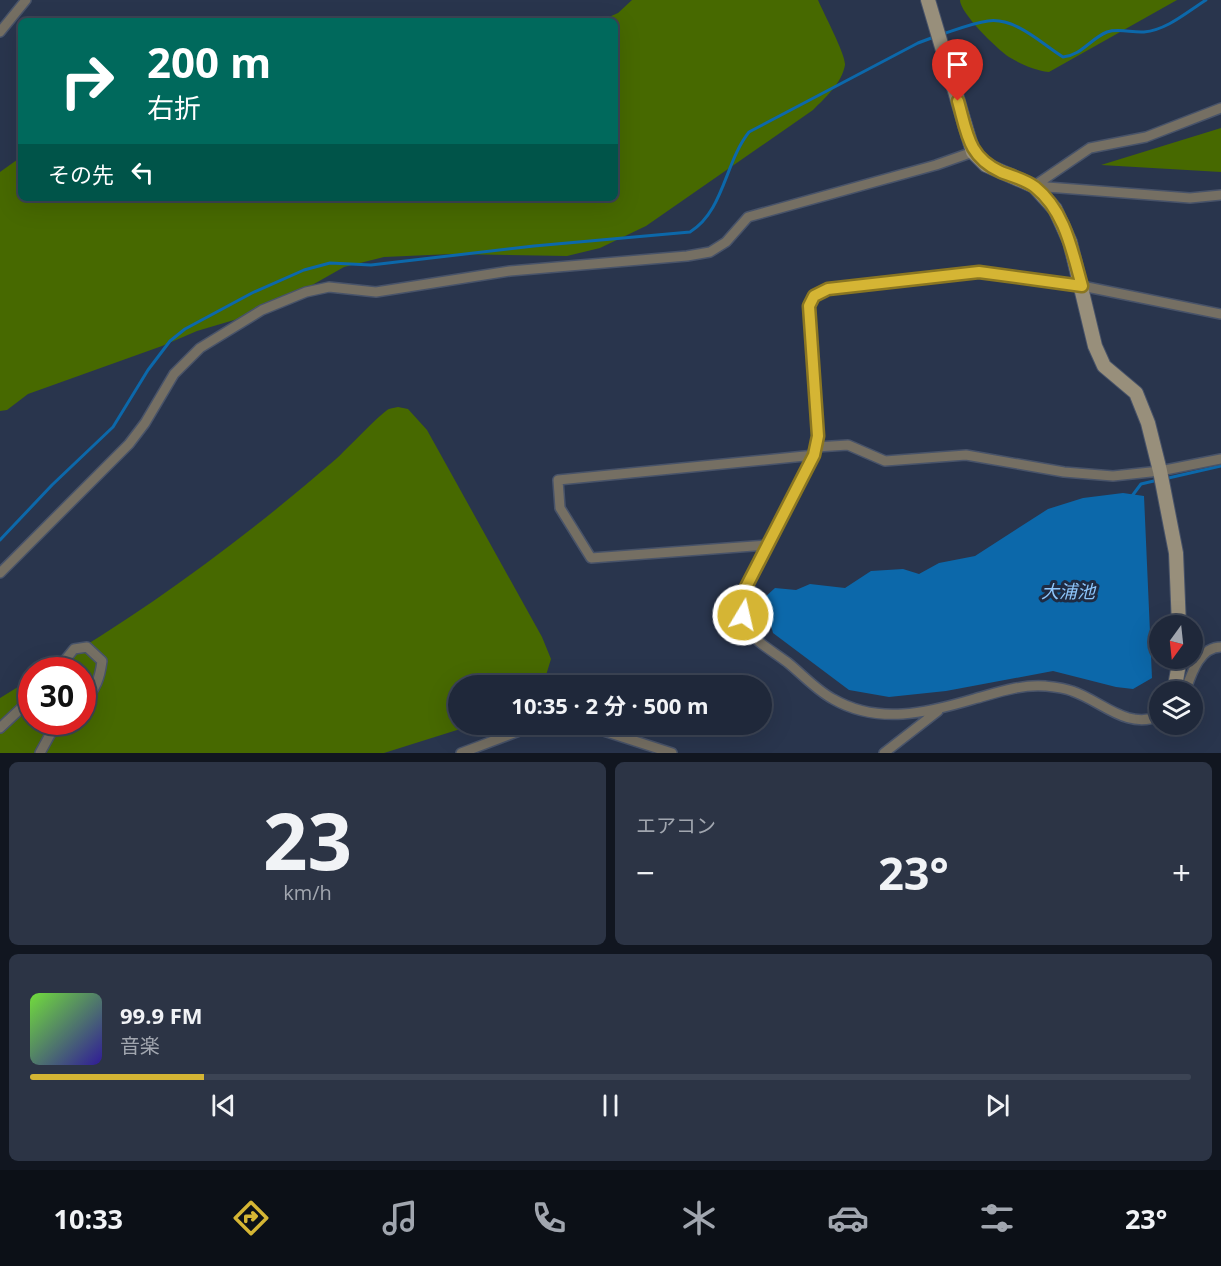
<!DOCTYPE html>
<html lang="ja">
<meta charset="utf-8">
<style>
:root{--surface:#1f283a;--page:#2c3445;--text:#f1f3f6;--muted:#a1a6af;--line:#3c4454;--accent:#d5b534}
body{margin:0;font-family:"Open Sans","Noto Sans JP",sans-serif;background:var(--page);color:var(--text);height:100vh;display:flex;flex-direction:column;font-size:22px;white-space:nowrap}
*{box-sizing:border-box;margin:0}
p{font-size:20px;color:var(--muted)}
.icon{flex:none;width:33px;height:33px;fill:none;stroke:currentColor;stroke-width:2;stroke-linecap:round;stroke-linejoin:round}
.map{position:relative;height:753px;overflow:hidden}
.sheet{display:flex;flex-direction:column;gap:9px;padding:9px;background:#111620;flex:1}
.sheet>*{flex:none}
.top-card{position:absolute;left:18px;top:18px;width:600px;height:183px;border-radius:9px;box-shadow:0 6px 24px #0002,0 0 0 2px var(--line);background:#00695c;color:#fff;overflow:hidden}
.needle{width:39px;rotate:195deg}
.controls{position:absolute;left:1149px;top:615px;display:grid;gap:12px}
.controls a{display:grid;place-items:center;width:54px;height:54px;border-radius:50%;background:var(--surface);box-shadow:0 6px 24px #0002,0 0 0 2px var(--line);font-size:30px}
.speed{position:absolute;left:18px;top:657px;display:flex;gap:12px;font-size:30px;font-weight:700;text-align:center}
.speed>*{display:grid;place-content:center;width:78px;height:78px;border-radius:50%;background:var(--surface);box-shadow:0 6px 24px #0002,0 0 0 2px var(--line);line-height:1}
.speed .limit{border:9px solid #d22;background:#fff;color:#111}
.pin{position:absolute;display:grid;place-items:center;width:51px;height:51px;color:#fff;margin:-62px -26px;border-radius:50% 50% 50% 0;rotate:-45deg;box-shadow:0 0 6px #0007}
.pin .icon{rotate:45deg}
.me{position:absolute;width:66px;margin:-33px;rotate:9deg;stroke-linejoin:round;filter:drop-shadow(0 0 4px #0008)}
.turn{display:flex;align-items:center;gap:21px;height:126px;padding:0 30px;font-size:27px}
.turn .icon{width:78px;height:78px;stroke-width:2.5}
.turn b{display:block;font-size:42px;line-height:51px}
.then{display:flex;align-items:center;height:57px;padding:0 30px;background:#0003;gap:12px;font-size:22px}
.big{font-size:45px;font-weight:700;line-height:1.1}
.sheet .tile{flex:1;display:flex;flex-direction:column;justify-content:center;gap:9px;min-width:0;padding:0 21px;border-radius:9px;background:var(--page)}
.sheet .dial{align-items:center;gap:0}
.dial b{font-size:78px;line-height:1}
.song{display:flex;align-items:center;gap:18px}
.cover{width:72px;height:72px;border-radius:9px;background:linear-gradient(135deg,hsl(100 70% 55%),hsl(250 70% 35%))}
.played{height:6px;border-radius:3px;background:linear-gradient(90deg,var(--accent) 15%,var(--line) 15%)}
.keys{display:flex;justify-content:space-around;direction:ltr}
.heat{display:flex;justify-content:space-between;align-items:center;font-size:33px;direction:ltr}
.sheet .tiles{flex:1;display:grid;gap:9px;grid-template-columns:1fr 1fr}
.tile:last-child{grid-column:span 2}
.trip{position:absolute;left:448px;top:675px;width:324px;height:60px;border-radius:30px;background:var(--surface);box-shadow:0 6px 24px #0002,0 0 0 2px var(--line);font-weight:700;line-height:60px;text-align:center}
.dock{display:flex;height:96px;justify-content:space-around;align-items:center;background:#0c1017;color:var(--muted)}
.dock .icon{width:42px;height:42px}
.dock .selected{color:var(--accent)}
.dock b{font-size:27px;color:var(--text)}
.map>svg:first-child{display:block}
.green{fill:#476900}
.water{fill:#0c68aa}
.lines{fill:none;stroke-linecap:round;stroke-linejoin:round}
.stream{stroke:#0c68aa;stroke-width:3}
.street-casing{stroke:#485369;stroke-width:12}
.secondary-casing{stroke:#485369;stroke-width:16}
.street{stroke:#756f63;stroke-width:9}
.secondary{stroke:#988f7b;stroke-width:14}
.route-casing{stroke:#8a7622;stroke-width:15}
.route{stroke:#d5b534;stroke-width:10}
.labels{text-anchor:middle;stroke-width:6;stroke-linejoin:round;paint-order:stroke}
.water-label{font-size:18px;font-style:italic;fill:#8ec6fb;stroke:#1f2b42}
</style>
<div class="map">
<svg width="1221" height="753" viewBox="0 0 1221 753">
<rect width="100%" height="100%" fill="#29354d"/>
<path class="green" d="M632,0H818C823,12 846,55 845,65C842,83 825,98 813,110L646,226L600,248L567,256L452,254L384,257L344,267L268,310L197,331L162,346L28,394L7,410L0,411V172L21,157V198H615V21H600L618,13Z
M960,0H1177L1049,72C1034,70 1021,64 1009,57C997,49 960,13 960,0Z
M1221,128V172L1101,165Z
M398,407L408,409L427,430L542,637L551,659L543,685L459,686V724L473,725L384,753H0V698L31,679L32,722H82V670H45C149,609 245,538 336,459C345,451 383,411 389,409C391,408 395,408 398,407Z"/>
<path class="water" d="M1123,493L1144,496L1152,678L1133,689L1116,687L1053,671L946,691L889,697L849,690L773,633L768,614L754,601L764,598L775,588L796,590L810,584L845,588L871,571L903,569L919,574L939,563L975,556L1048,509L1083,498Z"/>
<g class="lines">
<path class="stream" d="M943,34C958,29 973,23 988,21C1015,17 1042,44 1063,57C1082,55 1090,39 1107,32C1119,28 1132,33 1144,32C1167,30 1187,12 1206,0
M1164,479L1221,466
M1132,496L1141,484L1158,480
M0,540L52,485L113,427L148,370L170,341L185,329L252,293L304,270L330,263L371,265L534,246L690,232C724,211 725,162 749,132L918,43L934,37"/>
<defs>
<path id="street" d="M0,32L26,0
M1034,186L1090,148L1146,137L1221,108
M1034,186L1190,198L1221,195
M816,447L848,445L885,461L966,455L1064,472L1113,476L1160,471L1221,459
M768,545L591,558L560,508L558,480L815,455
M0,573L129,444L145,423L174,374L200,348L262,310L306,292L329,287L376,292L510,271L687,256L710,252L726,242L748,217L936,165L973,152
M57,670L74,649L87,647L102,661C100,677 96,691 82,701
M1185,692C1191,675 1199,647 1221,647
M1160,716C1126,730 1102,701 1072,691C1064,688 1054,687 1045,686C1021,684 996,693 974,699C927,713 878,725 833,699C816,690 802,674 787,662C754,638 741,636 744,591L815,455L818,436L809,306L814,296L828,289L979,272L1082,286L1221,314
M582,724L672,753
M0,728L32,698
M40,753L57,722
M461,753L538,724
M884,753L938,711"/>
<path id="secondary" d="M928,0L973,152L986,165L1034,186L1055,209L1070,242L1095,346L1104,366L1136,393L1148,423L1160,471L1176,553L1179,626
M1174,692L1180,658"/>
</defs>
<use href="#street" class="street-casing"/>
<use href="#secondary" class="secondary-casing"/>
<use href="#street" class="street"/>
<use href="#secondary" class="secondary"/>
</g>
<g class="lines">
<defs>
<path id="route" d="M743,615L744,591L814,455L818,436L809,306L814,296L828,289L979,272L1082,286C1072,251 1065,211 1035,187C1026,180 1012,176 1001,172C968,157 967,133 958,101"/>
</defs>
<use href="#route" class="route-casing"/>
<use href="#route" class="route"/>
</g>
<g class="labels">
<g class="water-label">
<text x="1068" y="598">大浦池</text>
</g>
</g>
</svg>
<div class="controls">
<a><svg class="needle" viewBox="-14 -14 28 28"><path d="M0-13l5 13h-10z" fill="#e53935"/><path d="M0 13l5-13h-10z" fill="#a1a6af"/></svg></a>
<a><svg class="icon" aria-label="layers" viewBox="0 0 24 24"><path d="M12 4l9 5-9 5-9-5zM3 14l9 5 9-5"/></svg></a>
</div>
<div class="speed"><div class="limit">30</div></div>
<div class="pin" style="left:958px;top:101px;background:#d93025"><svg class="icon" aria-label="arrive" viewBox="0 0 24 24"><path d="M6 21V4h12l-3 4 3 4H6"/></svg></div>
<svg class="me" style="left:743px;top:615px" viewBox="-20 -20 40 40"><circle r="17" fill="#d5b534" stroke="#fff" stroke-width="3"/><path d="M0-11L8 9 0 5-8 9z" fill="#fff"/></svg>
<div class="trip">10:35 · 2 分 · 500 m</div>
<div class="top-card">
<div class="turn"><svg class="icon" aria-label="right" viewBox="0 0 24 24"><path d="M7 20v-9h11M14 6l5 5-5 5"/></svg><div><b>200 m</b>右折</div></div>
<div class="then">その先<svg class="icon" aria-label="left" viewBox="0 0 24 24"><path d="M17 20v-9H6M10 6l-5 5 5 5"/></svg></div>
</div>
</div>
<section class="sheet">
<div class="tiles">
<div class="tile dial"><b>23</b><p>km/h</p></div>
<div class="tile"><p>エアコン</p>
<div class="heat"><a>−</a><b class="big">23°</b><a>+</a></div>
</div>
<div class="tile">
<div class="song"><i class="cover"></i><div><b>99.9 FM</b><p>音楽</p></div></div>
<div class="played"></div>
<div class="keys"><svg class="icon" aria-label="previous" viewBox="0 0 24 24"><path d="M18 5L8 12l10 7zM5 5v14"/></svg><svg class="icon" aria-label="pause" viewBox="0 0 24 24"><path d="M8 5v14M16 5v14"/></svg><svg class="icon" aria-label="next" viewBox="0 0 24 24"><path d="M6 5l10 7-10 7zM19 5v14"/></svg></div>
</div>
</div>
</section>
<nav class="dock">
<b>10:33</b>
<svg class="icon selected" aria-label="directions" viewBox="0 0 24 24"><path d="M12 3l9 9-9 9-9-9zM9 14v-3h6M13 9l2 2-2 2"/></svg>
<svg class="icon" aria-label="music" viewBox="0 0 24 24"><path d="M9 18V5l10-2v13"/><circle cx="6" cy="18" r="3"/><circle cx="16" cy="16" r="3"/></svg>
<svg class="icon" aria-label="phone" viewBox="0 0 24 24"><path d="M5 4h4l2 5-3 2q2 4 5 5l2-3 5 2v4C11 20 4 13 5 4z"/></svg>
<svg class="icon" aria-label="climate" viewBox="0 0 24 24"><path d="M12 3v18M4 7l16 10M4 17L20 7"/></svg>
<svg class="icon" aria-label="car" viewBox="0 0 24 24"><path d="M5 17H2v-5l4-1 3-4h7l3 4 3 1v5h-3M9 17h6M6 11h13"/><circle cx="7" cy="17" r="2"/><circle cx="17" cy="17" r="2"/></svg>
<svg class="icon" aria-label="filters" viewBox="0 0 24 24"><path d="M4 7h16M4 17h16"/><circle cx="9" cy="7" r="2"/><circle cx="15" cy="17" r="2"/></svg>
<b>23°</b>
</nav>
